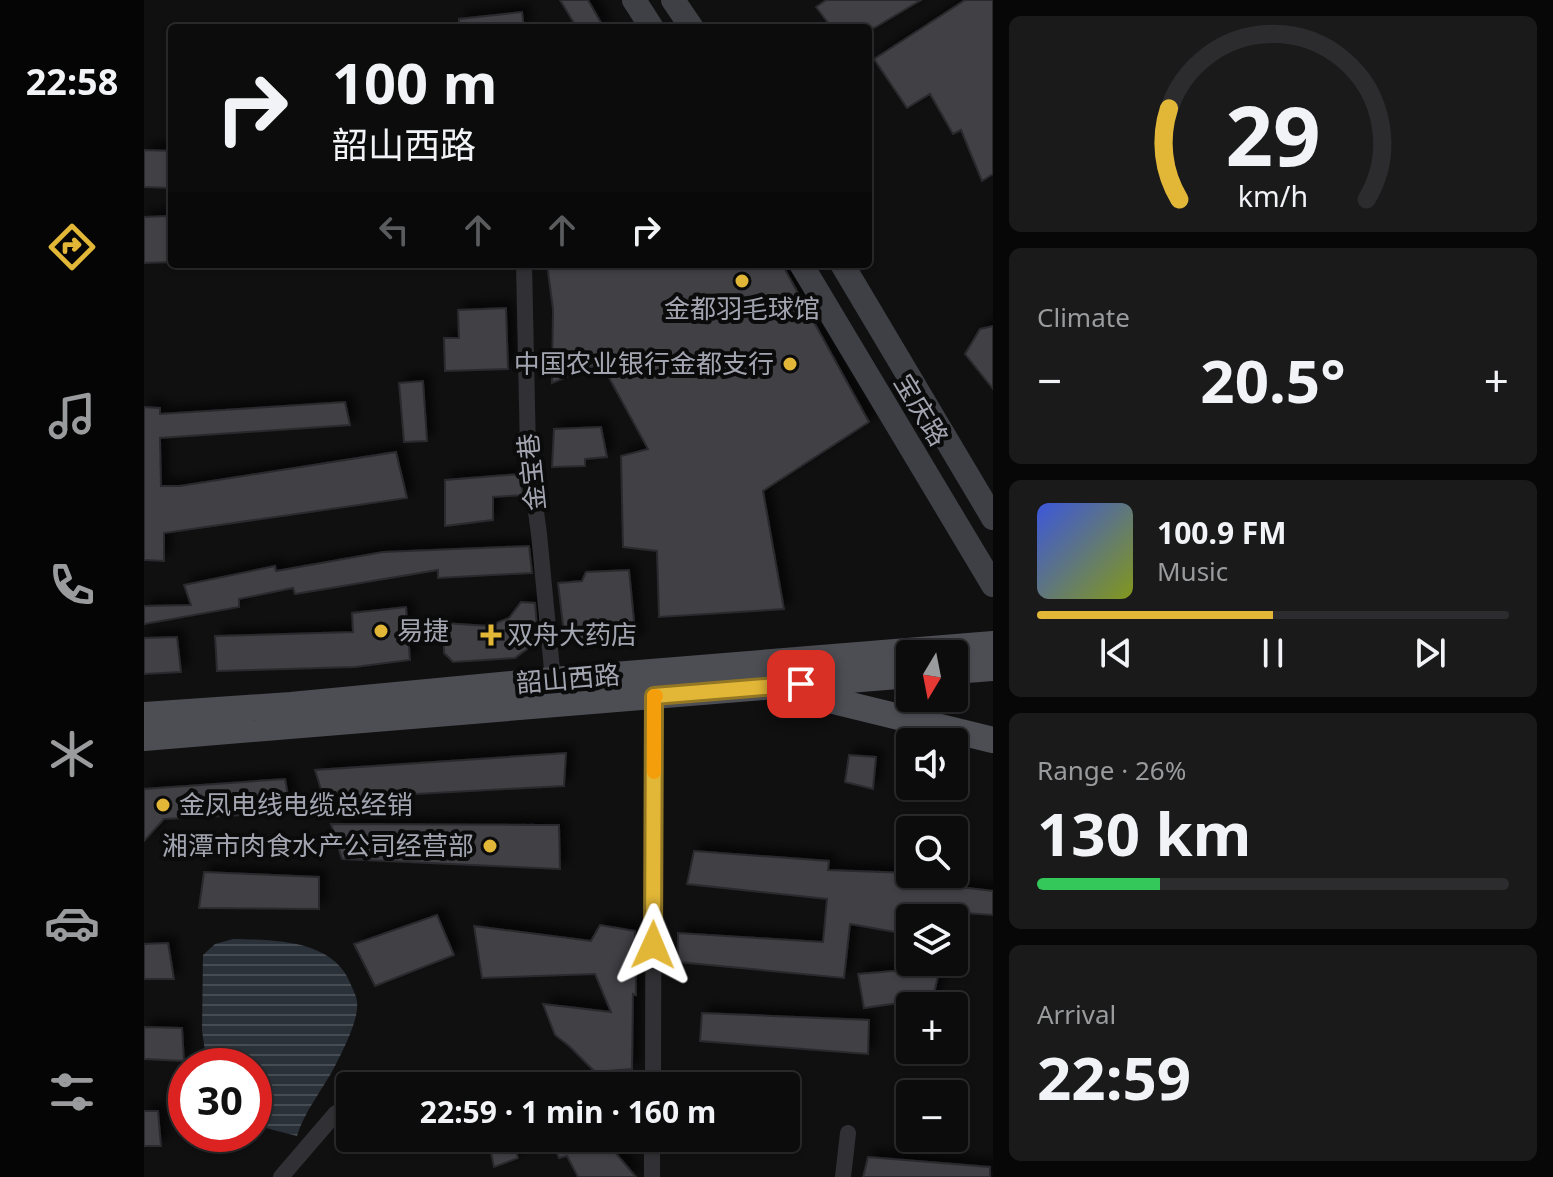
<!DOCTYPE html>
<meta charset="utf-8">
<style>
:root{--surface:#0c0c0d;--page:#1a1a1b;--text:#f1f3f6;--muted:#9a9b9d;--line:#2c2c2e;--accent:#e2b737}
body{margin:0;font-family:"Noto Sans","Noto Sans SC",sans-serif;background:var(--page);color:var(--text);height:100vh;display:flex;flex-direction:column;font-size:30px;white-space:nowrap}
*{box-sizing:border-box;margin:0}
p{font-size:26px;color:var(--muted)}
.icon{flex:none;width:44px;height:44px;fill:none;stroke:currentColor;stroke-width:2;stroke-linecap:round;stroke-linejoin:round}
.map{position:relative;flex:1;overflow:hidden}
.drawer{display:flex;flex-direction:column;gap:16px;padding:16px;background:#070707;width:560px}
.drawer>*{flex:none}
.banner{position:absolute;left:24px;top:24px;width:704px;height:244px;border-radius:8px;box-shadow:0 2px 6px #0004,0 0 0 2px var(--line);background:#0c0c0d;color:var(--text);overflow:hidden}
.needle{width:52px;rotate:190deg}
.tools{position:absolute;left:752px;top:640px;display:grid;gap:16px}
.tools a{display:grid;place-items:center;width:72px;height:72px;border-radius:8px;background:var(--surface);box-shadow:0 2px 6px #0004,0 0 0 2px var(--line);font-size:40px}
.speed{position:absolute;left:24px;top:1048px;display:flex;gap:16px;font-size:40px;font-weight:700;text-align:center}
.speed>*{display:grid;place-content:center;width:104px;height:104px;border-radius:50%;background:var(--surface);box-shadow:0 2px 6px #0004,0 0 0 2px var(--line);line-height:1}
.speed .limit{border:12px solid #d22;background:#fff;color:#111}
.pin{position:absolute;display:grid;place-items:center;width:68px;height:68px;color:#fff;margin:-34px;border-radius:16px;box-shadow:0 4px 12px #0006}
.me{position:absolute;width:88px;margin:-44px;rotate:1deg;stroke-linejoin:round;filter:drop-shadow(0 0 6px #0008)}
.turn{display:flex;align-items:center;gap:28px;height:168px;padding:0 32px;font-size:36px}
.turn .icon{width:104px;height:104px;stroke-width:2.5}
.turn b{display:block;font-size:56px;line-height:68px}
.lanes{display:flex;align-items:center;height:76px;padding:0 32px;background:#0003;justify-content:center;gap:40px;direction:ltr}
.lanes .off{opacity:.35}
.big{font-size:60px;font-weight:700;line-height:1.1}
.drawer .widget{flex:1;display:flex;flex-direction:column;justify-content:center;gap:12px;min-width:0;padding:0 28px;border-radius:12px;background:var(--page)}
.drawer .dial{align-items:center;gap:0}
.dial svg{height:208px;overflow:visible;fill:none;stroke:var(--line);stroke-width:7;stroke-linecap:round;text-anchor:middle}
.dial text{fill:var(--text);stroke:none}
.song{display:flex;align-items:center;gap:24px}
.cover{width:96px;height:96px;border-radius:12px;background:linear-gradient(135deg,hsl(230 70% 55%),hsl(70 70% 35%))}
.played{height:8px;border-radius:4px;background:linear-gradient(90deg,var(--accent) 50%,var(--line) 50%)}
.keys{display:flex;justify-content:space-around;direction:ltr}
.heat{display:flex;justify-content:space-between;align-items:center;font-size:44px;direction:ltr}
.charge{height:12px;border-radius:6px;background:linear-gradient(90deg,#34c759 26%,var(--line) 0)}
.trip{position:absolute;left:192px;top:1072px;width:464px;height:80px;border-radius:8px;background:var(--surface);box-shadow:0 2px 6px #0004,0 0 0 2px var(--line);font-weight:700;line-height:80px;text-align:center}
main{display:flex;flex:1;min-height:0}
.menu{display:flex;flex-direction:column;width:144px;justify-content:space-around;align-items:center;background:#050505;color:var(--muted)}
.menu .icon{width:56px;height:56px}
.menu .selected{color:var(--accent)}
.menu b{font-size:36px;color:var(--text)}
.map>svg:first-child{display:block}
.water{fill:url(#water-rules)}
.building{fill:#3f4044;stroke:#2a2a2d;stroke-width:2;filter:url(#shadow)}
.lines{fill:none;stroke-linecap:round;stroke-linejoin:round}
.street{stroke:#313135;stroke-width:16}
.secondary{stroke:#3f4045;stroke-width:24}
.primary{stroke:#4d4e54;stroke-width:26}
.route-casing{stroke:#937724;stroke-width:20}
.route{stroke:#e2b737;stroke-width:14}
.slow{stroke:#f59e0b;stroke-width:14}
.poi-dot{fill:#e2b737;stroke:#0b0b0c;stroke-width:3}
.labels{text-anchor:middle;stroke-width:8;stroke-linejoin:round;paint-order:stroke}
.poi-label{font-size:26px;fill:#a2a5b0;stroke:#0b0b0c;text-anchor:start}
.street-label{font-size:26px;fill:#a2a5b0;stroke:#0b0b0c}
</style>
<main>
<nav class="menu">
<b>22:58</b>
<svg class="icon selected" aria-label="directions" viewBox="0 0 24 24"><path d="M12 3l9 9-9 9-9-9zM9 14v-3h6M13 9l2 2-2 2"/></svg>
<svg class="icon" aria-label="music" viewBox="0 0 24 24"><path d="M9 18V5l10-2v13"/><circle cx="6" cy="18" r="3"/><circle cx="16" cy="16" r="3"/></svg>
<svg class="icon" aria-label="phone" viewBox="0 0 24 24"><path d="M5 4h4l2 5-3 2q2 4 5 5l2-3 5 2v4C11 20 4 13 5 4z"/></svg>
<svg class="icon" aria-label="climate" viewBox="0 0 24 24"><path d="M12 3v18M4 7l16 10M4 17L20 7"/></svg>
<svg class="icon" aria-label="car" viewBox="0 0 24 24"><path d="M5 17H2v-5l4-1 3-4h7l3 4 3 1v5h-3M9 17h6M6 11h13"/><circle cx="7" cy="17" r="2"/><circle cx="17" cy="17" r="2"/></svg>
<svg class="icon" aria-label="filters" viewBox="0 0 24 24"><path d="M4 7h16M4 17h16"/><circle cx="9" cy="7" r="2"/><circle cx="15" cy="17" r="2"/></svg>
</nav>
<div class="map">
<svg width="849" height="1177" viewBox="0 0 849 1177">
<defs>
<pattern id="water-rules" width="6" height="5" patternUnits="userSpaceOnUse" patternTransform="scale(2)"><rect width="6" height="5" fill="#2a3138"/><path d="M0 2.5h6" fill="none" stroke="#464c52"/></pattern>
<filter id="shadow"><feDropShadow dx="7" dy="-7" stdDeviation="4" flood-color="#0009"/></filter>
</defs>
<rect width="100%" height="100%" fill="#101011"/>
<path class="water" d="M89,939C130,940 190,939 207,985C209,990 213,997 213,1002C215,1020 199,1050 191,1066C179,1089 160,1112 153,1136L110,1125V1066H63L58,1030L59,955L71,944Z"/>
<path class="building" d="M416,0H444L460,28H433Z
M682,0H777L730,28H688L672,7Z
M821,0H849V174L838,181L817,130L809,134L786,94L763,108L730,59Z
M378,12L380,28H315V19Z
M0,150L28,151V188L0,187Z
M24,216L28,262L0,263V217Z
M403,264H638L725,422L619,491L640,609L515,617L513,551L479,547L477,456L504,449L457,363L408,383L409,309Z
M362,308L364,369L301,371L300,338H315L314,310Z
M849,326V389L821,354L836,329Z
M279,381L283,441L260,442L255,383Z
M201,402L206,425L16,438L17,486H36L252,452L263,498L20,533V561L0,560V407L16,408V414Z
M457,427L463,457L441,459V466L408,467L410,429Z
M376,474L379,495L349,497V520L301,526V480Z
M385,546L388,573L294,578V570L151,594L149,588L95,599V607L0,624V606L47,605L40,585L131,566L132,571L239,552Z
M485,570L492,641L438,645L420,633L414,583L438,581L442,572Z
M377,602L391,603L394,641L371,658L309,662L300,653L299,623L345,626L365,618Z
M262,607L266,660L211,667L73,671L71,636L209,632L208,613Z
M33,637L37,672L0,674V638Z
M422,753L420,786L180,799L171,770Z
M705,755L732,757L729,789L701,782Z
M141,779L145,801L99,803V815L20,819L0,841V789Z
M187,824L415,825L416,869L198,859Z
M550,851L685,861L684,870L791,874L788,884L849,891V915L763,909L762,934L706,924L700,978L534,962V933L679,942L683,899L543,884Z
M60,872L175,877V909L55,908Z
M293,915L310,955L231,986L210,944Z
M456,925L491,931L492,995L489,994L488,1069L451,1072L425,1046L411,1035L399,1004L467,1012L451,974L338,978L330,926L447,941Z
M24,943L30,979H0V944Z
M796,967L789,998L720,1008L714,974Z
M558,1013L725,1020L724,1054L556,1041Z
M0,1027L38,1028L40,1061L0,1059Z
M0,1111H14L17,1146H0Z
M344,1138H368L374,1158L350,1167Z
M407,1138H459L492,1177H434L423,1156L415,1158Z
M724,1157L846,1167V1177H719Z"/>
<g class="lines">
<path class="street" d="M380,264L384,452L395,534L409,680
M275,1086L298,1079L453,1086
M509,1086L510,696
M137,1177L192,1113L206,1108
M508,1177V1138
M699,1177L704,1133"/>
<path class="secondary" d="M490,0L508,28
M529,0L548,28
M657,264L849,585
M698,264L849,518"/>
<path class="primary" d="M810,671L849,668
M653,692L849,740
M0,715L147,705L409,680L849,644
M0,738L766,675"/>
</g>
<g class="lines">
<defs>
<path id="route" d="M509,945L510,696L657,684"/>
</defs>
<use href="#route" class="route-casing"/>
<use href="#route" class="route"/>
<path class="slow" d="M510,772V696H512"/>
</g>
<g class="poi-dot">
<circle cx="598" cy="281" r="8"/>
<circle cx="646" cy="364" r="8"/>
<circle cx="237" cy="631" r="8"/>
<path d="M343 623h8v8h8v8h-8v8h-8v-8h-8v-8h8z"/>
<circle cx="19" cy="805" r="8"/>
<circle cx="346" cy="846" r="8"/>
</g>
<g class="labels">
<g class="poi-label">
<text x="598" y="318" text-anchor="middle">金都羽毛球馆</text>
<text x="630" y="373" text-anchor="end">中国农业银行金都支行</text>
<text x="253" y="640">易捷</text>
<text x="363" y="644">双舟大药店</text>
<text x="35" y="814">金凤电线电缆总经销</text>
<text x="330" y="855" text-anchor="end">湘潭市肉食水产公司经营部</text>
</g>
<g class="street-label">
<text transform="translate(777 410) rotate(59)" y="9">宝庆路</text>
<text transform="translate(388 472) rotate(-96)" y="9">金宝巷</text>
<text transform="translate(424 679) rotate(-5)" y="9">韶山西路</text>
</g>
</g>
</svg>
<div class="tools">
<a><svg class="needle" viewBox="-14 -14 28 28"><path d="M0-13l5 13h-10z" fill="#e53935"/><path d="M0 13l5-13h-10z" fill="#9a9b9d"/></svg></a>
<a><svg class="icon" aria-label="sound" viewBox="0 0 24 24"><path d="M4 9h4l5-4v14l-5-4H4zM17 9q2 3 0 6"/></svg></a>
<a><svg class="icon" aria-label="search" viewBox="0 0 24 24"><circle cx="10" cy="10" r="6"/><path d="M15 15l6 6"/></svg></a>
<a><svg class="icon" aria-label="layers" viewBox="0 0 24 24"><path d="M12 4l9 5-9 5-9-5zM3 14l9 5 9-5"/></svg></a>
<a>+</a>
<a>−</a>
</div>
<div class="speed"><div class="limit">30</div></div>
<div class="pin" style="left:657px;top:684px;background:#d93025"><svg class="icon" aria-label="arrive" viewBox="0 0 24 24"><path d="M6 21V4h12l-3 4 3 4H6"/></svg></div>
<svg class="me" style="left:509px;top:945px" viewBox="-20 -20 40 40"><path d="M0-17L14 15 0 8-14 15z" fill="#e2b737" stroke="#fff" stroke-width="4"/></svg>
<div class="trip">22:59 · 1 min · 160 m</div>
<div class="banner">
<div class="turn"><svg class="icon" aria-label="right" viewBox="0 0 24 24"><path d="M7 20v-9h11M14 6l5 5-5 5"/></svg><div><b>100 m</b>韶山西路</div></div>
<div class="lanes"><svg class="icon off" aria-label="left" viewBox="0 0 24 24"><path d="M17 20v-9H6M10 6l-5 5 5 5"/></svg><svg class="icon off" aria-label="ahead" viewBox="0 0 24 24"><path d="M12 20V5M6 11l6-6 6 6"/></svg><svg class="icon off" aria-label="ahead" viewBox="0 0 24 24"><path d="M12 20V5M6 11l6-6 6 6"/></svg><svg class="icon" aria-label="right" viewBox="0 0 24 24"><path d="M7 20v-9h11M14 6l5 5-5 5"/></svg></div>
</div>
</div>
<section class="drawer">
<div class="widget dial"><svg viewBox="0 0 100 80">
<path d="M14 69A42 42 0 1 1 86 69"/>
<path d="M14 69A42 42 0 0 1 10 34" stroke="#e2b737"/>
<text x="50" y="56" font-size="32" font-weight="700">29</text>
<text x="50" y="72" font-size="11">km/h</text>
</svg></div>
<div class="widget"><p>Climate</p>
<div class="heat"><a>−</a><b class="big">20.5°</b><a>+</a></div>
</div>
<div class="widget">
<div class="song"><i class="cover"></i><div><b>100.9 FM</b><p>Music</p></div></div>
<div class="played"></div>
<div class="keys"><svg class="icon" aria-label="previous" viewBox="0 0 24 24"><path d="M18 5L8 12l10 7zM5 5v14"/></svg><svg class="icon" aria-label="pause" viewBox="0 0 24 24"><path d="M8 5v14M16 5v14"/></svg><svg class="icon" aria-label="next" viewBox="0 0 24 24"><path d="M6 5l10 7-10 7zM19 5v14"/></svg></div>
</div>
<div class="widget"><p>Range · 26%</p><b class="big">130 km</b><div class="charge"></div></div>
<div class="widget"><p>Arrival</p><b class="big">22:59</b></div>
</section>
</main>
